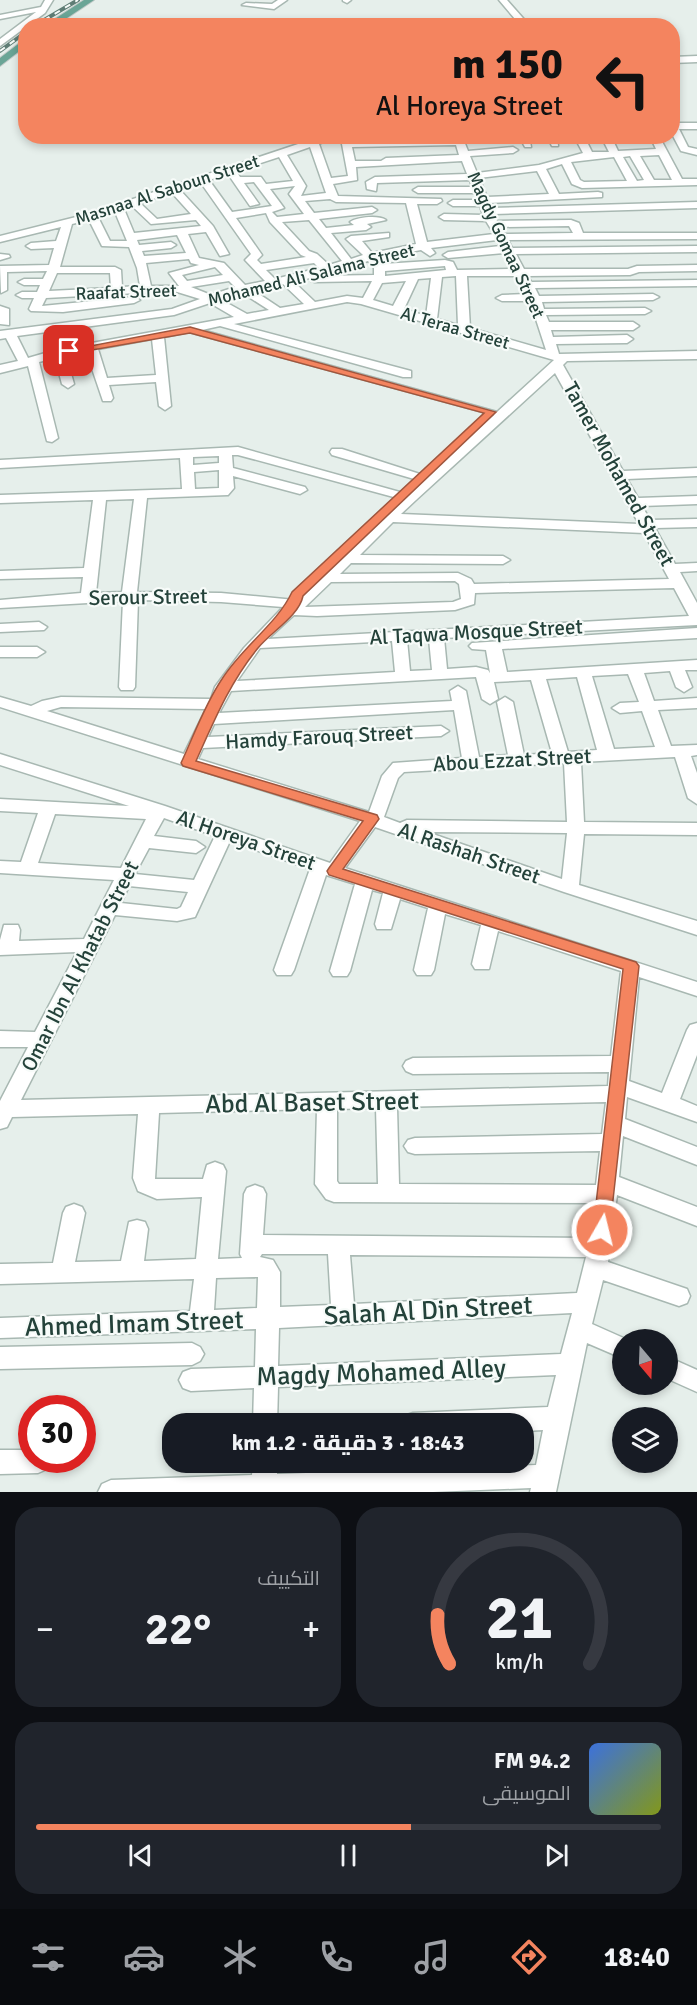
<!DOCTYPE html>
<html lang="ar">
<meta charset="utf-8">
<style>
:root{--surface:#171b24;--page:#20242c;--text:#f1f3f6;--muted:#9ea1a6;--line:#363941;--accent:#f4845f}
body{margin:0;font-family:Signika,Cairo,sans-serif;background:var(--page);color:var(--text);direction:rtl;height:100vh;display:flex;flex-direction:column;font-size:22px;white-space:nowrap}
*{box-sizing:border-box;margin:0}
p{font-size:20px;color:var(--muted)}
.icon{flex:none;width:33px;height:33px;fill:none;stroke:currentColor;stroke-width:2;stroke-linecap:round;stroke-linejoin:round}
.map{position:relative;height:1492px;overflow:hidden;direction:ltr}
.panel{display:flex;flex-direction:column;gap:15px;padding:15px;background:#0d0f14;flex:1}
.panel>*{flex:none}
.banner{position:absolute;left:18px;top:18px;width:662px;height:126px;border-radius:24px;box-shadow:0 3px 9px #0003;direction:rtl;background:#f4845f;color:#111;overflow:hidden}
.needle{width:39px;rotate:161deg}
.buttons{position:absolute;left:612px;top:1329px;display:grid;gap:12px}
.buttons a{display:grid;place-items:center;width:66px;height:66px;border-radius:50%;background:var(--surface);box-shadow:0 3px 9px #0003;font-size:30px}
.speed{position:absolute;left:18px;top:1395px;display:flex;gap:12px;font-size:30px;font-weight:700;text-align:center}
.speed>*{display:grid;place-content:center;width:78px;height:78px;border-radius:50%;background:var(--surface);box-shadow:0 3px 9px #0003;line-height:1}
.speed .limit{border:9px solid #d22;background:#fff;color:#111}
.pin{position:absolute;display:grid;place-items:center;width:51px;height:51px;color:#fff;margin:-26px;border-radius:12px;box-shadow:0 3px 9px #0006}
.me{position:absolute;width:66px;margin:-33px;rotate:8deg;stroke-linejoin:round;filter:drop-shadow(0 0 4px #0008)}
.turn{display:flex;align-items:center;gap:21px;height:126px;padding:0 18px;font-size:27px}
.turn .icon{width:78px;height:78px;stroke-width:2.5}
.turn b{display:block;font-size:42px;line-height:51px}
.big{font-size:45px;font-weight:800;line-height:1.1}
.panel .card{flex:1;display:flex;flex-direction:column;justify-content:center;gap:9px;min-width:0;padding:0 21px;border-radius:24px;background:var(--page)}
.panel .dial{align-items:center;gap:0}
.dial svg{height:156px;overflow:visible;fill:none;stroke:var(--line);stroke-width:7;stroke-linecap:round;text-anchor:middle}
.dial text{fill:var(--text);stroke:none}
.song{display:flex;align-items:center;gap:18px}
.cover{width:72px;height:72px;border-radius:9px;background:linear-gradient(135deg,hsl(220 70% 55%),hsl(70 70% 35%))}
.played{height:6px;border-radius:3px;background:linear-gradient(90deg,var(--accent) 60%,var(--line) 60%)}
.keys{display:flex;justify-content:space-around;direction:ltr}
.heat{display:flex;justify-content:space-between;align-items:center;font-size:33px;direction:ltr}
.panel .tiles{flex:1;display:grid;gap:15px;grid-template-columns:1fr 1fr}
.card:last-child{grid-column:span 2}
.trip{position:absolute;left:162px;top:1413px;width:372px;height:60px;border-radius:24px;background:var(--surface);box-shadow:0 3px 9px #0003;font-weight:800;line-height:60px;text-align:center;direction:rtl}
.dock{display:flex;height:96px;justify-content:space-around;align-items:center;background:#090b0e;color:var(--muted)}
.dock .icon{width:42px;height:42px}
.dock .on{color:var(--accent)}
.dock b{font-size:27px;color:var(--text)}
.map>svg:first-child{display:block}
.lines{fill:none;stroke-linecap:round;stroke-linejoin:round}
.minor-casing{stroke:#a8b8b2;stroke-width:3}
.major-casing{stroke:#c2cac8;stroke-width:2}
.minor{fill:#fff;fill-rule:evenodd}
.major{fill:#6aa596;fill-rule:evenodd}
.rail-casing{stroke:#5f7d75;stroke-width:4}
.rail{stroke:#f7fbf9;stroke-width:2;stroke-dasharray:6;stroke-linecap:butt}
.route{fill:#f4845f;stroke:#9f563e;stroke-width:1.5}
.labels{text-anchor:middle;stroke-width:4.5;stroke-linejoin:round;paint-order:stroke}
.far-street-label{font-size:18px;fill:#24423a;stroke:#f7fbf9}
.street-label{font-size:21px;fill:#24423a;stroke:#f7fbf9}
.near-street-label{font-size:26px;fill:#24423a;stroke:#f7fbf9}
</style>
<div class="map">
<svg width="697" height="1492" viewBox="0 0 697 1492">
<rect width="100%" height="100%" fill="#e6efeb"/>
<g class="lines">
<defs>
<path id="minor" d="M45,0H53L45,13L0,46V39L36,12L0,19V15L41,7Z
M278,0H287L274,9L242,5L246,3L272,4Z
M351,0L347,3L343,1V0Z
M499,0H507L530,26H521Z
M697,56V62L672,63V57Z
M672,123H697V129H679L688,147L697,149V155L681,151L672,134Z
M322,136H337L319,144L331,178L348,176L342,144L338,136H347L350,141L492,136L488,140L464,141L468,151L513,147L518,150L513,153L470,156L477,173L539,165L583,153L574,136H584L592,152H609L601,136H611L618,151L656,149L650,136H659L682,179H697V185L582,188L572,184L562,164L546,169L559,194L598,192L602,193V197L489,203L491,208L697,202V208L494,214L497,221L571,220L579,223L583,233H697V239L508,240L512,248L697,246V252L516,254L524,269H628L637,266L697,265V271L639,272L630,275L528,276L531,282L697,280V286L535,288L539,296L653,294L659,297L653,300L542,302L544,309L645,308L651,311L645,314L546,315L549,322H633L639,326L633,330H551L553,337L627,335L633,339L627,343L556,344L559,354L697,351V359L567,361L563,365L623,471L697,468V476L627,479L638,498L697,496V504L642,506L650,520L697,519V527L656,528V530L675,564L697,563V571L680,572L697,603V625L444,638L447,669L476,667L488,670L490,673L486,650L472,649L469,646L472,643L697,628V638L502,649L507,672L697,660V670H685L692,687L684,692L676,687L670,671L644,673L654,701L697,698V708L658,710L671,746L697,745V755L691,756L697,773V804L688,798L675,757L581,762L584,822L697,823V835L584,834L579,885L697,921V935L564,892L375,827L345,868L697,982V996L639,977L629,1081L662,1093L687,1030L690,1025L697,1023V1055L680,1099L697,1106V1122L627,1097L625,1119L697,1147V1165L623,1136L619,1177L697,1207V1226L617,1195L608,1262L687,1289L690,1296L687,1303L679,1306L603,1280L592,1324L628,1340H622V1358L587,1343L556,1492H530L531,1488L433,1492H98L102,1484L111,1480L252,1475L253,1462H277V1474L536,1465L543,1430L524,1431V1424H401L404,1416L413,1413L548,1407L556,1375L278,1387L277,1424H253L254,1388L191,1391L183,1388L179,1380L183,1372L191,1369L255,1367L256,1329L0,1338V1318L190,1311L194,1279L0,1284V1264L53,1263L63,1213L66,1207L74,1204L82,1207L85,1213L75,1262L121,1261L129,1222L137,1220L145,1222L148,1229L144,1261L196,1259L202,1197L157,1199L138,1191L133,1178L138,1114L12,1117L7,1127L0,1129V1101L28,1047H0V1031L35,1032L77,952L0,955V940L4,925H18L20,930L19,941L84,939L114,880L0,873V861L21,862L38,813L0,811V799L129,806L0,765V754L165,806L330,863L360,821L0,707V697L31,706L42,701L61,697L211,699L215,687L244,648L283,607L221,602L138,600L135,687L133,690H121L119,687L123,601L0,608V600L81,593L83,577L0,579V571L84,568L93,500L0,503V495L182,489L180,458L0,468V460L238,447L407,494L421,481L332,455L330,452L332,449H342L426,476L494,415L189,332L164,337L171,406L165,410L159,406L156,382L109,385L113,398L111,401H103L86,351L66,356L74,384L68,388L62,384L55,358L39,362L58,438L52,442L47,441L28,366L0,373V365L18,361L6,338L0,339V331L172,309L200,299L174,291L46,298L42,306L134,297L140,300L134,303L63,312L31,311L29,309L34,298H22L16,295L22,292H37L40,285H24L18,282L24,279H43L47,271L7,272V290L1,293L0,266L49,265L54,248L31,249L26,246L31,243L56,241L61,227L0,242V236L88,214ZM456,145L459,155L386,158L381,161H355L352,147ZM310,147L326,193L301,196L306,186L287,155ZM659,155L672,180H654L640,156ZM630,156L644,180L637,181L623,157ZM279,157L293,181L266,184L261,177H240L236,171ZM614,157L627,181L584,182L580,180L571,162ZM462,161L467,174L375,177L366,182L367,189L376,191L377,183L470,180L472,187H418L413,190L418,193H475L477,200H453L448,203L453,206H480L483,215L444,214L439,217L444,220L486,221L494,234L427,242L417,204H437L442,201L441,199L338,196L333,184L357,180L356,167ZM537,171L549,194L487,197L479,178ZM228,174L250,206L259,204L244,183L254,182L272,206L232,212L209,180ZM201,183L251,254L245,260L265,281L245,285L224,263L199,258L188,234L206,232L220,256L229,254L213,226L180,190ZM295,186L289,194L304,214L277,217L272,212L284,208L270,189ZM172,193L191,214L157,219L140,203ZM330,199L336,202L406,203L416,244L372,253L362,241L389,237V233L351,236L346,239L363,255L351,259L331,233L366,230L371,227L367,224L386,220C378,215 358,217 350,222L354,225L326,228L319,219L372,213L377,210L372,207L314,213L305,201ZM132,206L151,224L196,220L201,226L134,233L124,209ZM115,212L127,241H110L98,217ZM266,213L270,222L301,255L306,257L261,264L257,260L262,255L236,218ZM89,220L102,246L129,247L137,268L140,286L122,287L121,270L115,267H60L72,224ZM309,220L342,261L329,265L317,254L309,251L282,222ZM569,226L573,233L504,234L500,227ZM177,235L186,253L144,256L142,251L171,248L176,245L171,242L139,245L137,240ZM497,240L500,246L448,252L443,255L448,258L504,253L513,269L457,270L453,262L445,260L383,264L377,258L421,250L430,256L435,253L431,248ZM189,259L191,263L199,265L169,273L179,286H151L146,263ZM368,261L374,268V275L317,276ZM314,263L319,268L275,279L266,270ZM445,266L446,270L385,276V271ZM215,267L223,275L187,281L182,275ZM57,273H110L111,288L49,291ZM456,276L458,325L437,319L442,277ZM467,276H517L526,294L502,295L496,298L502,301H530L546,350L470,328ZM310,278L311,281L315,282L372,281L363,298L347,296L315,302L294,282ZM431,278L426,316L404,309L418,279ZM229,281L235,287L211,295L191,287ZM406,281L393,306L373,300L382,283ZM283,284L304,304L280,308L253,290ZM241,292L269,310L247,314L220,299ZM347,302L361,304L554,360L497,412L202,330L220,326L403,377H411V371L234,324ZM210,303L234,317L59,349L28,358L17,336L174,315ZM152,339L156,375L107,378L98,349ZM555,373L639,524L401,514L416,500ZM232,455H238L401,499L295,600L221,593L137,592L147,498L228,495L234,488L233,476L300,494L307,490L305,487L233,468ZM219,456V463L193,465V457ZM219,470V488L195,489L194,472ZM134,499L122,592L96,593L106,500ZM393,522L644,533L669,579L474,584L471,579L458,573L340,574L351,563L503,564L510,560L503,556L360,555ZM455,581L459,584L461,599L453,602L305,607L331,582ZM674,588L689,616L268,639L294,615L317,616L455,610L474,604L475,593ZM429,639L432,670L410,671L407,640ZM392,641L395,672L237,681L260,648ZM628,674L639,702L620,703L612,708L620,713L642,711L655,747L614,749L592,676ZM476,677L482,699L490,704L498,699L494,682L531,680L552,753L524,755L513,702L505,697L497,702L508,755L479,757L466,691L458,686L450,691L452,701L219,713L231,691ZM577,677L597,750L568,752L546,679ZM61,707L206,709L184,754L47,711ZM454,710L462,758L393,763L382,776L369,812L198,759L203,748L441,736L449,731L441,726L208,737L214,724ZM564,763L567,822L407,820L400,823L384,817L398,778L404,772ZM55,814L146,819L121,868L38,863ZM164,818L215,836L194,880L135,874L149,848L196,853L205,847L196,841L154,836ZM427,832L567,833L562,879ZM230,841L310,869L274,970L277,975H291L294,970L326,875L355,884L330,971L333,976H347L350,971L372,890L383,893L375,924L377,929H391L400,899L428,908L414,970L417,975H431L434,970L445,914L481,925L472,964L475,969H489L498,931L621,971L611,1056L413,1058L406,1061L403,1066L406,1071L413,1074L609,1072L608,1086L21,1100L115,915L177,921L195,917ZM129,886L188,892L181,907L177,909L121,903ZM606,1102L602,1134L415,1138L408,1140L404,1146L408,1152L415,1154L600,1151L596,1185L399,1184L397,1107ZM376,1108L378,1184H339L337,1181V1109ZM317,1109L315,1184L326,1199L334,1202L594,1203L590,1238L263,1235L266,1194L263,1188L255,1185L247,1188L244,1194L240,1254L242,1258L218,1259L226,1171L223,1165L215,1162L207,1165L203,1179H155L159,1113ZM262,1254H328L331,1305L280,1307V1272L273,1260L260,1257ZM350,1255L586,1257L577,1293L354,1304ZM258,1277L257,1308L214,1310L216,1278ZM572,1313L561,1354L278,1366L279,1328Z
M519,136H529L531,147H525Z
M547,136H557L558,146H552Z
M0,254L9,255L10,257L0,260Z
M0,306L9,309V325L0,324Z
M39,622L47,627L44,630L0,632V624Z
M0,647H37L45,652L37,657H0Z
M192,1343L200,1347L204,1354L200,1361L192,1365L0,1369V1347Z
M668,1357L697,1370V1392L668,1379Z
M0,1450H32V1460L50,1461L47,1469L38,1473L0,1474Z"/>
<path id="major" d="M84,0H94L55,26H44Z
M26,38V46L0,66V58Z"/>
</defs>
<use href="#minor" class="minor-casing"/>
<use href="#major" class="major-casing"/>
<use href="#minor" class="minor"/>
<use href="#major" class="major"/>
<defs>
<path id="rail" d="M34,26L78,0
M0,51L26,32"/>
</defs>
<use href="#rail" class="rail-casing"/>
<use href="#rail" class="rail"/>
</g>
<path class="route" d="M190,327L496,412L303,596C299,616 271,632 258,648C230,682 214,721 196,761L377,815L379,819L343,869L636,962L639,966L609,1236L602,1238L596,1236L593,1230L623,969L329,875L327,871L329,868L363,821L183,766L181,763C194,735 205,704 222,679C242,647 277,624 292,592L484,413L190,333L69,354L64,351Z"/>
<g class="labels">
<g class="far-street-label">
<text transform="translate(167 190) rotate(-18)" y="6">Masnaa Al Saboun Street</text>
<text transform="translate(506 245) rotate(65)" y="6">Magdy Gomaa Street</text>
<text transform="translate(311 275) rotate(-14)" y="6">Mohamed Ali Salama Street</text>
<text transform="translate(126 292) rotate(-2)" y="6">Raafat Street</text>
<text transform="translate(455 328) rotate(16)" y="6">Al Teraa Street</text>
</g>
<g class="street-label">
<text transform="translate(619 474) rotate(61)" y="7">Tamer Mohamed Street</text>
<text transform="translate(148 597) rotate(-1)" y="7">Serour Street</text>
<text transform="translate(476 632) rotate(-3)" y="7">Al Taqwa Mosque Street</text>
<text transform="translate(319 737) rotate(-3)" y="7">Hamdy Farouq Street</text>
<text transform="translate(512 760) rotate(-3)" y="7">Abou Ezzat Street</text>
<text transform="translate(246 840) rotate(19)" y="7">Al Horeya Street</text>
<text transform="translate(469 853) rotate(19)" y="7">Al Rashah Street</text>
<text transform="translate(80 966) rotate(-63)" y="7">Omar Ibn Al Khatab Street</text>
</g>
<g class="near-street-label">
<text transform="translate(312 1102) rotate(-1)" y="9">Abd Al Baset Street</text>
<text transform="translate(428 1310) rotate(-3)" y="9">Salah Al Din Street</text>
<text transform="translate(134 1323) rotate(-2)" y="9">Ahmed Imam Street</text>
<text transform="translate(381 1372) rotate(-2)" y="9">Magdy Mohamed Alley</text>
</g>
</g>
</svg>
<div class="buttons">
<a><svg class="needle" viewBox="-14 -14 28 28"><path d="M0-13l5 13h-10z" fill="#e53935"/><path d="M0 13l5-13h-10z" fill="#9ea1a6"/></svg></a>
<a><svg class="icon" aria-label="layers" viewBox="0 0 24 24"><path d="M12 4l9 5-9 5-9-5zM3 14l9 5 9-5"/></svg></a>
</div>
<div class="speed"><div class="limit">30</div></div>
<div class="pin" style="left:69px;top:351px;background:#d93025"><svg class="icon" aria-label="arrive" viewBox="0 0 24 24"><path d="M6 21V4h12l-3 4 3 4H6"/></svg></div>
<svg class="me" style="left:602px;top:1230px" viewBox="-20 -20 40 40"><circle r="17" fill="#f4845f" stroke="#fff" stroke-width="3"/><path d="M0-11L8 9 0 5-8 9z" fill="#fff"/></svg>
<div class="trip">18:43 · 3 دقيقة · 1.2 km</div>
<div class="banner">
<div class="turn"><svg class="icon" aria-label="left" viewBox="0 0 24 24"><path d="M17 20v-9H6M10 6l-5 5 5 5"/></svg><div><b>150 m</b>Al Horeya Street</div></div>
</div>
</div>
<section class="panel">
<div class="tiles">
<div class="card dial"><svg viewBox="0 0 100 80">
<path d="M14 69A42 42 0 1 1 86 69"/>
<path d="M14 69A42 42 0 0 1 8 44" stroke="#f4845f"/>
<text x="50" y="56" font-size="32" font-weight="700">21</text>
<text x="50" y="72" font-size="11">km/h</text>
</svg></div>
<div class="card"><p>التكييف</p>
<div class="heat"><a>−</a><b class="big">22°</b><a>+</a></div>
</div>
<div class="card">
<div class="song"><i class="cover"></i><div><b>94.2 FM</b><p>الموسيقى</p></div></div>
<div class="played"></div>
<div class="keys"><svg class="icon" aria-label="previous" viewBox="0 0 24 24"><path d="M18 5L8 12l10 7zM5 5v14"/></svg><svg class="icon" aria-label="pause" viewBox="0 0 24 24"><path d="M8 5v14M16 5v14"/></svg><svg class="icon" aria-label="next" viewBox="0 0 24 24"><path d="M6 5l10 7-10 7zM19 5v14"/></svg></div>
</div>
</div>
</section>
<nav class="dock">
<b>18:40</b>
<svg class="icon on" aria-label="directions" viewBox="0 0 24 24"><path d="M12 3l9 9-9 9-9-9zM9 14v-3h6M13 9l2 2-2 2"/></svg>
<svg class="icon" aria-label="music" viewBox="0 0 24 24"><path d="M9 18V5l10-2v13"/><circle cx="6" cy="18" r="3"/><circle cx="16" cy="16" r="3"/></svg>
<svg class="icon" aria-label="phone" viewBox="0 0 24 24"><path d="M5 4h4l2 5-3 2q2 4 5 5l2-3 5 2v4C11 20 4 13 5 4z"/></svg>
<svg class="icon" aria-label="climate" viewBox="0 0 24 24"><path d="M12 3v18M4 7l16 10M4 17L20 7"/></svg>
<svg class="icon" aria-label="car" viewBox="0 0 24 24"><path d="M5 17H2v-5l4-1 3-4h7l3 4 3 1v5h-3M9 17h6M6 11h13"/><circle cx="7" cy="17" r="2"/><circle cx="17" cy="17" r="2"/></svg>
<svg class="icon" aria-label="filters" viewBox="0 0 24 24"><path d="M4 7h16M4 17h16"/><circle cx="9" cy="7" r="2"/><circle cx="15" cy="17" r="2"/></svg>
</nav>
